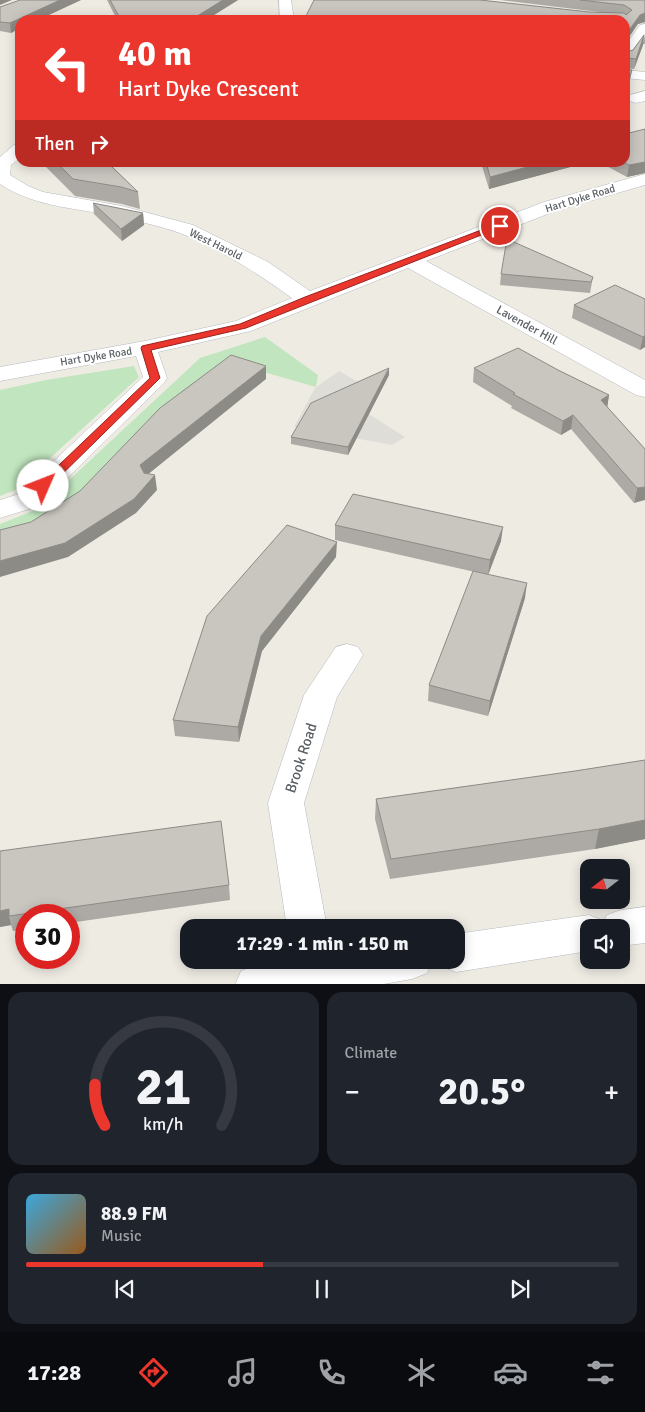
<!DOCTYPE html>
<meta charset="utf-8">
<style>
:root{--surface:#171b24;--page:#20242c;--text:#f1f3f6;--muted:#9ea1a6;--line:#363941;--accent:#ea362d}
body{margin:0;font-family:Signika,sans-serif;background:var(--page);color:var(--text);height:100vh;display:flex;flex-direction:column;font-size:19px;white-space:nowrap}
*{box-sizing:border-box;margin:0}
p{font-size:16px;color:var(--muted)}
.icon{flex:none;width:28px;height:28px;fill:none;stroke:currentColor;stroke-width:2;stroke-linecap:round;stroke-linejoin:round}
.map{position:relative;height:984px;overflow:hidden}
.details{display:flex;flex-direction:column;gap:8px;padding:8px;background:#0d0f14;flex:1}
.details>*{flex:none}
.hud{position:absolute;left:15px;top:15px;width:615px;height:152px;border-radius:15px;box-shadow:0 2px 12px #0003;background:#ea362d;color:#fff;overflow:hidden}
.needle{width:32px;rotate:253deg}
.controls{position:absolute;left:580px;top:859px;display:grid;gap:10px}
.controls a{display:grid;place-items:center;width:50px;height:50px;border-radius:10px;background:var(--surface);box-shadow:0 2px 12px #0003;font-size:25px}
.speed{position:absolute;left:15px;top:904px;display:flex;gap:10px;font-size:25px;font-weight:700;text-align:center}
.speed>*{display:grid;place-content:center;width:65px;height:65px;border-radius:50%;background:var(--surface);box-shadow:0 2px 12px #0003;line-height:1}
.speed .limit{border:8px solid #d22;background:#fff;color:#111}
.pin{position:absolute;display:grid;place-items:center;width:42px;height:42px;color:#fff;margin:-21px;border:2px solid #fff;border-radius:50%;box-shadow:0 1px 5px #0007}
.me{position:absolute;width:55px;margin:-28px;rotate:46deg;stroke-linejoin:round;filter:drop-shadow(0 0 4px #0008)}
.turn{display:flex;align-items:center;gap:18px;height:105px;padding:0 20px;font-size:22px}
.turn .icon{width:65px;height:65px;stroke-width:2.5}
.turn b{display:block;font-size:35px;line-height:42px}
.then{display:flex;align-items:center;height:48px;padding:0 20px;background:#0003;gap:10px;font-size:19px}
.big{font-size:38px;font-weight:800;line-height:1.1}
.details .tile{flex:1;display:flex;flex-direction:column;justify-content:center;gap:8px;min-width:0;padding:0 18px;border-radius:15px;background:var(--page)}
.details .dial{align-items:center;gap:0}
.dial svg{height:130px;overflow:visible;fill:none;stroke:var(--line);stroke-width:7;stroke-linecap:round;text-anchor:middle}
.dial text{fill:var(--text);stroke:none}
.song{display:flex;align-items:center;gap:15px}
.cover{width:60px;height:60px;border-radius:8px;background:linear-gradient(135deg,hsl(200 70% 55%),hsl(30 70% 35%))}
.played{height:5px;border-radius:2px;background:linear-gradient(90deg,var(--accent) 40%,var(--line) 40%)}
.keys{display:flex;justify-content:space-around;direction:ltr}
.heat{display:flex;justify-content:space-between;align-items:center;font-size:28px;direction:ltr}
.details .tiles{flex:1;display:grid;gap:8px;grid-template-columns:1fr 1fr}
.tile:last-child{grid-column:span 2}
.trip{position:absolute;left:180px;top:919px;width:285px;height:50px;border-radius:15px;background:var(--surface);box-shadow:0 2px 12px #0003;font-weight:800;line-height:50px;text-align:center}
.menu{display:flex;height:80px;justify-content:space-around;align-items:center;background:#090b0e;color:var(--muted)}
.menu .icon{width:35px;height:35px}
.menu .on{color:var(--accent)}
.menu b{font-size:22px;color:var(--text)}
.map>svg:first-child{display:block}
.industrial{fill:#dfddd8}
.green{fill:#c1e6bf}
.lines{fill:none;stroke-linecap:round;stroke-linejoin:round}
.minor-casing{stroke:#b6b9be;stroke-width:1}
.minor{fill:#fff;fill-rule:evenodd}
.wall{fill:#adaaa5}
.shaded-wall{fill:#8d8b86}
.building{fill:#c9c6c0;stroke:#8d8b86}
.route{fill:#ea362d;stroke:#98231d}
.labels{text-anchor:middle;stroke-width:4;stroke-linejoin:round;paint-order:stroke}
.far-street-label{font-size:11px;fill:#5b6064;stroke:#fff}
.street-label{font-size:12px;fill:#5b6064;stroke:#fff}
.near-street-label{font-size:15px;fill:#5b6064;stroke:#fff}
</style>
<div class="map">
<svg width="645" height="985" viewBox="0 0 645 985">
<rect width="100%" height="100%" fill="#eeebe3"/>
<path class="industrial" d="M339,371L365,386L342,397L405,437L392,445L294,427L315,388Z"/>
<path class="green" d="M265,337L318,375L316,387L236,364L80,503L0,545V524L38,509L200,358Z
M134,366L139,377L15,490L0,496V390L46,380Z"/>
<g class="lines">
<defs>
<path id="minor" d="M279,0H291L294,20H280Z
M645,24V38L630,59L625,60V46L640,25Z
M625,70L645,72V80L625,78Z
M645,91V101L636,103L630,101L628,98L630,95Z
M20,144V158L11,165L10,175L28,186L43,192L122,206L193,225L268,262L310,291L544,202L645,174V185L558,210L426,261L645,380V397L636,395L408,268L251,331L158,352L167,378L164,383L39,506L0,518V500L19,494L143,377L136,356L0,381V367L145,341L236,321L292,298C257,273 220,249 180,233C161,226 140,222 120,217C79,208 36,208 0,184V157L14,145Z
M347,644L358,647L363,655L337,697L304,803L327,928H287L268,803L304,695L336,647Z
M645,907V943L621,946V928H589V951L456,972L441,966L439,960H456V934L589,915L604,921L607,915L621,910Z
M291,960H433L427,973L412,979L378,985H235L241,971L256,965Z"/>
</defs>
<use href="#minor" class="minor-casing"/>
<use href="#minor" class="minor"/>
</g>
<path class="wall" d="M20,0H81L38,20H20V28L11,33L0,31V7Z
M107,0H238L206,20H117Z
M313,0H480L589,12L608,13L500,0H645V22L638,24Z
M645,34V44H643Z
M644,35L643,45L634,69L625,68L630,80L625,96V50L627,52L633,50Z
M645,129V173L627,177L599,162H625Z
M41,162H107L138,192L140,209L122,204L75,196Z
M483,162H589L489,189L482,166Z
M93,203L143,213L144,225L122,241L94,214Z
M501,274L593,277L590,293L500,285Z
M645,299V347L640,350L572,318L574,305Z
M474,368L558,370L609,395L607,407L645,449L634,503L571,429L561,435L511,408L512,406L473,382Z
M389,375L348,455L291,444V437Z
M335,525L501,541L488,575L335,540Z
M336,557L262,651L239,742L175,736L173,720Z
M525,598L488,716L428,701L429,685Z
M645,760V839L595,849L390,879L375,819L376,799L575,771Z
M0,851L229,885L230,900L69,923V915H26V929L13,931L11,925L0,927Z"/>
<path class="shaded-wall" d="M0,0H12L0,5Z
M60,0H81L38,20H20V28L11,33L10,23Z
M223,0H238L206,20H194V18Z
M645,13V22L638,24L625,43V36L640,15Z
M183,16V20H177Z
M644,35L643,45L634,69L636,59Z
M632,70L630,80L625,96V90Z
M546,162H589L489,189L490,177Z
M645,162V173L627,177L629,165Z
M143,213L144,225L122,241L121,229Z
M645,336V347L640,350L643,337Z
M266,366V379L141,480L140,465Z
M389,368V375L348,455V447Z
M609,395L607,409L601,400Z
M573,415L571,429L561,435L563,421Z
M155,475L157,490L136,513L68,557L0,577V561Z
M645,487V500L634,503L637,488Z
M503,527L501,541L488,575L490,560Z
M337,542L336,557L262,651L239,742L238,727L261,636Z
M527,583L525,598L488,716L490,701Z
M645,820V839L595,849L599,829Z
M9,909V916L11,925L0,927V911Z"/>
<path class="building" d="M20,0H60L10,23L0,22V7Z
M110,0H223L194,18L183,16L177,20H121Z
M314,0H480L589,12L624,13L626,15L632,10L624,5L580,0H645V13L640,15L625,36V20H304Z
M644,35L636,59L627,58L625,60V50L627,52L633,50Z
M625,67V69L632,70L625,90Z
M645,129V162L629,165L623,162H625V134Z
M56,162H107L138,192L121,187L73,179Z
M486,162H546L490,177Z
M93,203L143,213L121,229Z
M507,239L593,277L591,282L501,274Z
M615,285L645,299V336L643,337L574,305Z
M518,348L558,370L609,395L601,400L645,449V487L637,488L573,415L563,421L513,394L515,393L474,368Z
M231,355L266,366L140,465L144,473L155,475L134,499L65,543L0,561V530L31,522L80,491L160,408Z
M389,368L348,447L291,437L311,403Z
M353,494L503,527L490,560L335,525Z
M287,525L337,542L261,636L238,727L173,720L207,616Z
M473,571L527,583L490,701L429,685Z
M645,760V820L599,829L391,859L376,799L575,771Z
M221,821L229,885L9,916V909L0,911V851Z"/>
<path class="route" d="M497,224L504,226L246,328L151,350L160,378L158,380L47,489H39L37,486L150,378L141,348L142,346L240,324L305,297Z"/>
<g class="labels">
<g class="far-street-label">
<text transform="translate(580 198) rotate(-17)" y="4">Hart Dyke Road</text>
<text transform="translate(216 244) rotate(26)" y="4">West Harold</text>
<text transform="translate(96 356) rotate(-9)" y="4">Hart Dyke Road</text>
</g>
<g class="street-label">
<text transform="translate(527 325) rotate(29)" y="4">Lavender Hill</text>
</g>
<g class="near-street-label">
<text transform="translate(301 758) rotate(-72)" y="5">Brook Road</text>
</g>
</g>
</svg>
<div class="controls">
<a><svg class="needle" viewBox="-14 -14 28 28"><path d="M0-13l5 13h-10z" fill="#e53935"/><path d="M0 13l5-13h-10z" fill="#9ea1a6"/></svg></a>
<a><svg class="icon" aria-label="sound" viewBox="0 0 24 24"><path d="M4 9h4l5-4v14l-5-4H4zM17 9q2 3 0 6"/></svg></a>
</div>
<div class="speed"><div class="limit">30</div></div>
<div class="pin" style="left:500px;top:226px;background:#d93025"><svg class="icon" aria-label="arrive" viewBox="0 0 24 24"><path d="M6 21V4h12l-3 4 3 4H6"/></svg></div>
<svg class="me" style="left:43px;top:486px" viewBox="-20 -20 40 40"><circle r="19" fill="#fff"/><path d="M0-13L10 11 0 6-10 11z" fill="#ea362d"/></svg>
<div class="trip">17:29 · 1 min · 150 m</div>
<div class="hud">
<div class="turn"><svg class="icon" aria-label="left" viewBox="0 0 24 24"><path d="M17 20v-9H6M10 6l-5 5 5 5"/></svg><div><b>40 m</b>Hart Dyke Crescent</div></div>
<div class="then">Then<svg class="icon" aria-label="right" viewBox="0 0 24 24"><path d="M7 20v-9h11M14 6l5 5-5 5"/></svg></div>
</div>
</div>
<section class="details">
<div class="tiles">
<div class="tile dial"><svg viewBox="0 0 100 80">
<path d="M14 69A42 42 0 1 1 86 69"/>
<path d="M14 69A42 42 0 0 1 8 44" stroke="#ea362d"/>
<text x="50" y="56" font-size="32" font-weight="700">21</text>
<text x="50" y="72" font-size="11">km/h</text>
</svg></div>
<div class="tile"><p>Climate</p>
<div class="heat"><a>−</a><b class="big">20.5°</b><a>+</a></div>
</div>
<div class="tile">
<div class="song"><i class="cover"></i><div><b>88.9 FM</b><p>Music</p></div></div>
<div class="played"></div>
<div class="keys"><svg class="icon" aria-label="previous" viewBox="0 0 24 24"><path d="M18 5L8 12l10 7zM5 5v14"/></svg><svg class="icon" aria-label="pause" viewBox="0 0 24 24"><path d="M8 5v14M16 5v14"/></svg><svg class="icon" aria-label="next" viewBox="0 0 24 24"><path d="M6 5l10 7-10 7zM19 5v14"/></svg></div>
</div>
</div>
</section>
<nav class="menu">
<b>17:28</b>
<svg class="icon on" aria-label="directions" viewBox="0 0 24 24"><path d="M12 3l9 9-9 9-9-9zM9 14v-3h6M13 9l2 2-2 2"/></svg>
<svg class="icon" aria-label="music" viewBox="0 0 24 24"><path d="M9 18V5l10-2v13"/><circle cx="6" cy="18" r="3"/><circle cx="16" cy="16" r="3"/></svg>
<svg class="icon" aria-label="phone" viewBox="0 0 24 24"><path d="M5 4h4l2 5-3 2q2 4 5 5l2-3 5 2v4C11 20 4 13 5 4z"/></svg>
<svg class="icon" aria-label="climate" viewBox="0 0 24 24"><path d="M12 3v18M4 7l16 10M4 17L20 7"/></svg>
<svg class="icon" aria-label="car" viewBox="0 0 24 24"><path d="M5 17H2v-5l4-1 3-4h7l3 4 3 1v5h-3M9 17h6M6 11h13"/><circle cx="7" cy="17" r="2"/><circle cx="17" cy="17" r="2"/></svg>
<svg class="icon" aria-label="filters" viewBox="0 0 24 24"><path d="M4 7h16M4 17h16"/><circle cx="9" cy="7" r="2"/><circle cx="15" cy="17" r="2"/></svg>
</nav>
